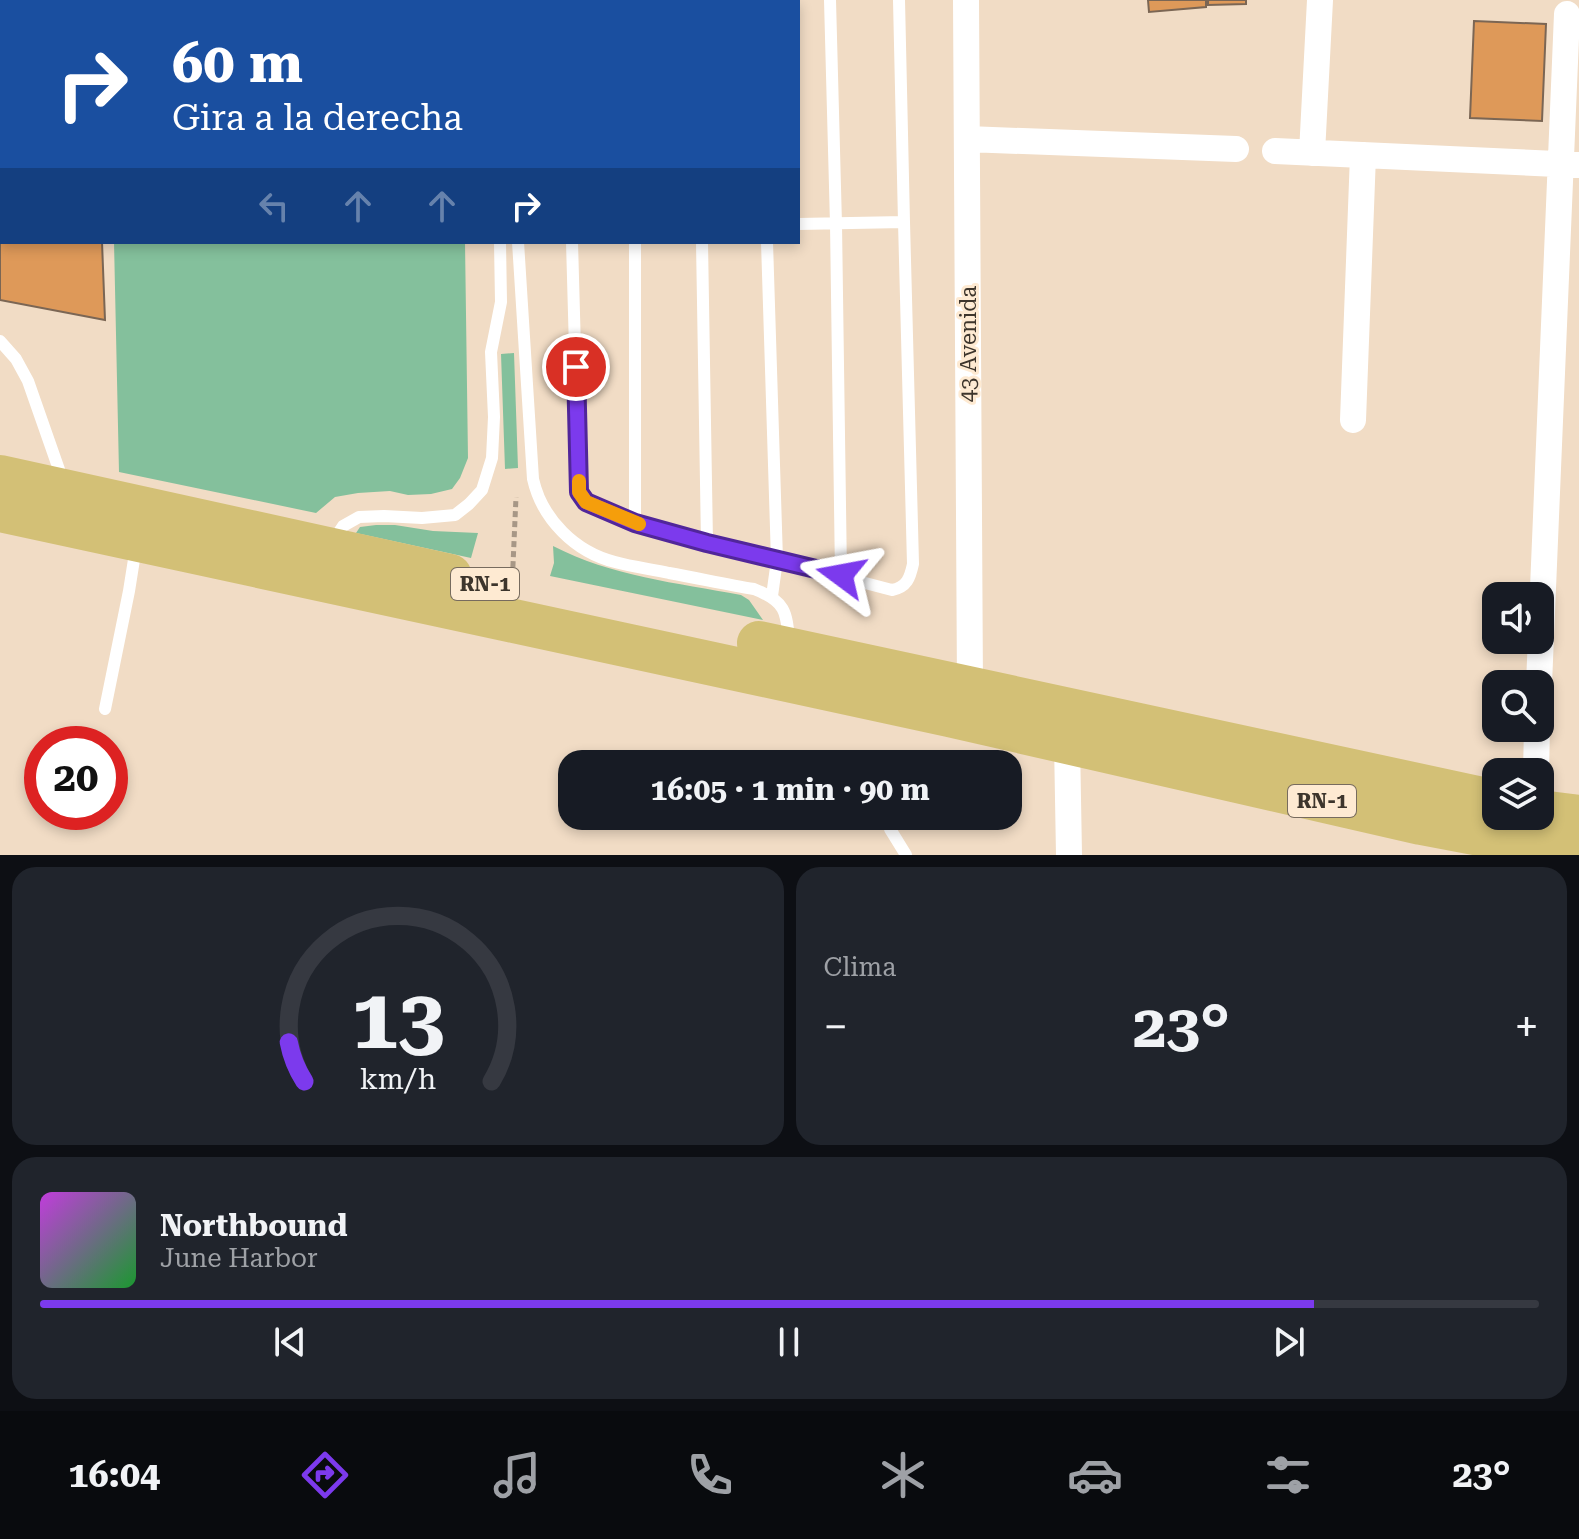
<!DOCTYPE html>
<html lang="es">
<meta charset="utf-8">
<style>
:root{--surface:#171b24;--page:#20242c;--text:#f1f3f6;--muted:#9ea1a6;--line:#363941;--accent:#7c3aed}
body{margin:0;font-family:"Roboto Serif",serif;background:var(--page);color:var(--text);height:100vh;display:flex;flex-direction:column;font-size:30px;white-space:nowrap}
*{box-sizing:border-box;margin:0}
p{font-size:26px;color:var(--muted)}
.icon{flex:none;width:44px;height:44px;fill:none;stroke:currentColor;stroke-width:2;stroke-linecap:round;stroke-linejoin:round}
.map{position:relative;height:855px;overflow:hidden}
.sheet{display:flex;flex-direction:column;gap:12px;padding:12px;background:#0d0f14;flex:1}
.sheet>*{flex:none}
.guide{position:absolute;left:0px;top:0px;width:800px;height:244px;box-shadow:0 4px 12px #0003;background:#1a4fa0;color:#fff;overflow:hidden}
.tools{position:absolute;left:1482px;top:582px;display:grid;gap:16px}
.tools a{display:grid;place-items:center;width:72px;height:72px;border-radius:16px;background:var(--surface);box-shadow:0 4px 12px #0003;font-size:40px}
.speed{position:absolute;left:24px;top:726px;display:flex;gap:16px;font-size:40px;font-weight:700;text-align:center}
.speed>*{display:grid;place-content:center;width:104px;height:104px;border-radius:50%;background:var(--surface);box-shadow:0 4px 12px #0003;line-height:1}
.speed .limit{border:12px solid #d22;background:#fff;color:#111}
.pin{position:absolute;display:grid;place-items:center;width:68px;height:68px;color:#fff;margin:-34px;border:4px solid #fff;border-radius:50%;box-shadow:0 2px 8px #0007}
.me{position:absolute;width:88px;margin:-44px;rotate:283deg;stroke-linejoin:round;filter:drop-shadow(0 0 6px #0008)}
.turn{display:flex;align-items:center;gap:28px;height:168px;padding:0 40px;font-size:36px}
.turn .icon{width:104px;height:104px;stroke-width:2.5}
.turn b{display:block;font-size:56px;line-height:68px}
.lanes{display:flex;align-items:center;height:76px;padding:0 40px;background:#0003;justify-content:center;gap:40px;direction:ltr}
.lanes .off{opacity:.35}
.big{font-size:60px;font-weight:700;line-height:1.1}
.sheet .card{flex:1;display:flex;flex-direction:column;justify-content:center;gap:12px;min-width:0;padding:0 28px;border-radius:24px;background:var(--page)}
.sheet .dial{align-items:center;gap:0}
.dial svg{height:208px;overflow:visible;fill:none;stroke:var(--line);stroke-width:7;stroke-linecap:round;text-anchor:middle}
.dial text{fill:var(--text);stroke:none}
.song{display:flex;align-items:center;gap:24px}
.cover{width:96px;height:96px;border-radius:12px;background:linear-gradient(135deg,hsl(290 70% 55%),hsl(130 70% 35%))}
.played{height:8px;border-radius:4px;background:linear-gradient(90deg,var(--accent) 85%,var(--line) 85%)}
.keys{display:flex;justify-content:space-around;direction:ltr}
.heat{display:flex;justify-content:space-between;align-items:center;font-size:44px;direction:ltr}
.sheet .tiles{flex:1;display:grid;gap:12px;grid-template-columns:1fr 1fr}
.card:last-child{grid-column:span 2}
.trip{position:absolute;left:558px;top:750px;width:464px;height:80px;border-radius:24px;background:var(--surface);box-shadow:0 4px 12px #0003;font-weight:700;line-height:80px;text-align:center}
.tabs{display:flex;height:128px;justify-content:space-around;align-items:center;background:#090b0e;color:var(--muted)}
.tabs .icon{width:56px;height:56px}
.tabs .on{color:var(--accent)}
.tabs b{font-size:36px;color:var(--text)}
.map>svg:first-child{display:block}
.green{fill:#84c09c}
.building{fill:#de9959;stroke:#7b6654;stroke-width:2}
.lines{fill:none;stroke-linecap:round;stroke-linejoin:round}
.path{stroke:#a79786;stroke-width:5;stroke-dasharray:6 4;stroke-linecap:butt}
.service{stroke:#fff;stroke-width:12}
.minor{stroke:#fff;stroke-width:26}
.trunk{stroke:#d3c076;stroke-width:44}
.route-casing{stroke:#51269a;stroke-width:20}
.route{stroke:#7c3aed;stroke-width:14}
.slow{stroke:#f59e0b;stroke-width:14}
.labels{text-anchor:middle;stroke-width:6;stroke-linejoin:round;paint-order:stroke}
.shield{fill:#feead2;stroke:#776b5e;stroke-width:2}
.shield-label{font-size:20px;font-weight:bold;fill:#3d352c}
.street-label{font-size:22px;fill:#3d352c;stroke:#feead2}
</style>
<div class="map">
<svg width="1579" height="855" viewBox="0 0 1579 855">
<rect width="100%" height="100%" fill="#f1dcc5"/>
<path class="green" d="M109,0H424L425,2H109Z
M114,242H465L468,458L460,478L452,489L431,494L408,495L390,491L358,493L335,497L316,513L119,472Z
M514,353L518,468L505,469L501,354Z
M376,525H395L433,531L478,533L471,558L356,533L360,527Z
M553,546C611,576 677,583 741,595L749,600L763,620L550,576L554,563Z"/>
<path class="building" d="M0,0H92V2H2V242H102L105,320L0,300Z
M1148,0H1206V7L1149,12Z
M1208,0H1246V4L1208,5Z
M1474,21L1546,24L1542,121L1470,118Z"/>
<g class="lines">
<path class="path" d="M512,587L516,497"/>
<path class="service" d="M472,0L474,2
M627,0L628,2
M701,0V2
M763,0V2
M830,0L836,224L841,575
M534,2L537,0
M607,2L608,0
M798,224L904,222L899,0
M518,242L533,479C542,519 575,552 615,562C633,567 651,569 669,573C697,578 725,584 754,589C785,601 787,611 789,643
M572,242L579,492L586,502L635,523L892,590C907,587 910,578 913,564L904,222
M702,242L707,543
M767,242L777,560L772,596
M0,341L16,359L28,381L63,481
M635,523V242
M333,541L343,526L359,517L384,516L422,518L455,515L469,504L482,490L492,458L494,417L491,352L501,302L500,242
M105,709L129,591L136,547
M890,829L906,855"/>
<path class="minor" d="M966,0L970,688
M967,139L1236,149
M1275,151L1579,165
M1312,153L1320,0
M1353,420L1363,155
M1539,684L1567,14
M1067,742L1069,855
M1536,772L1537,728"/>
<path class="trunk" d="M0,477L450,576
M0,510L949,715L1421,823L1501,838L1579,850
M759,643L1496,802
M1540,812L1579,817"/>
</g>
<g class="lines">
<defs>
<path id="route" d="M576,367L579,492L586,502L635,523L707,543L841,575"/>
</defs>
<use href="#route" class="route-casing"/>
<use href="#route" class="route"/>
<path class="slow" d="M579,481V492L586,502L639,524"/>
</g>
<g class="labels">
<g class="shield">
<rect x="451" y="568" width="68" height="32" rx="6"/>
<rect x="1288" y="785" width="68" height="32" rx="6"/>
</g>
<g class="shield-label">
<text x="485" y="591">RN-1</text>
<text x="1322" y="808">RN-1</text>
</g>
<g class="street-label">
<text transform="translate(968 344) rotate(-90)" y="8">43 Avenida</text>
</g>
</g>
</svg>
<div class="tools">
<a><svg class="icon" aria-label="sound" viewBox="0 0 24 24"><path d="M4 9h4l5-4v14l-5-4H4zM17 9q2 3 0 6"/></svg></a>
<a><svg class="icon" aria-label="search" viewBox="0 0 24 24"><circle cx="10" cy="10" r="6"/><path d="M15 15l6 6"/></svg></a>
<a><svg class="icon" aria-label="layers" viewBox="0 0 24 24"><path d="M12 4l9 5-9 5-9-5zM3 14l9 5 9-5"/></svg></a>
</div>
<div class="speed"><div class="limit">20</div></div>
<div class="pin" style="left:576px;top:367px;background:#d93025"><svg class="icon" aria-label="arrive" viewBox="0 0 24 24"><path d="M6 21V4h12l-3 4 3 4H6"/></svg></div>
<svg class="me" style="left:841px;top:575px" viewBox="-20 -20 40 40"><path d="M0-17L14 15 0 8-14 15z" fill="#7c3aed" stroke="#fff" stroke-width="4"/></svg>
<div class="trip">16:05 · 1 min · 90 m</div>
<div class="guide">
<div class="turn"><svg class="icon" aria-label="right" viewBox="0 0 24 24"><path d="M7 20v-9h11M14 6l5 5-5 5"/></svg><div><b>60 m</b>Gira a la derecha</div></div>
<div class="lanes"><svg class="icon off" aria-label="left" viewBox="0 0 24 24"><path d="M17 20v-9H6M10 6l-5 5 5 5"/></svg><svg class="icon off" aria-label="ahead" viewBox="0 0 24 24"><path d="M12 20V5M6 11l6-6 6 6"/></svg><svg class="icon off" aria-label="ahead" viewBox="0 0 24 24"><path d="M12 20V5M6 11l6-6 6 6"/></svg><svg class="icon" aria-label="right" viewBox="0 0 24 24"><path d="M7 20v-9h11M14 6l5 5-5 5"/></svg></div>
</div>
</div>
<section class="sheet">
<div class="tiles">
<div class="card dial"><svg viewBox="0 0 100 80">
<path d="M14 69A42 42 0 1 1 86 69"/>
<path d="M14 69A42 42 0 0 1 8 54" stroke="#7c3aed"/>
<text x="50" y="56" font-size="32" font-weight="700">13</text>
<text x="50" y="72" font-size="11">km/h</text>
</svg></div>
<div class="card"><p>Clima</p>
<div class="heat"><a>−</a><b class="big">23°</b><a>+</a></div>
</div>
<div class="card">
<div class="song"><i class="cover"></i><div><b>Northbound</b><p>June Harbor</p></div></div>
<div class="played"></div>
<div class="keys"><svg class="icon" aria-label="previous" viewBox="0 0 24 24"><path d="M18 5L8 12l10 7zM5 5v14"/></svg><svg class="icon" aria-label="pause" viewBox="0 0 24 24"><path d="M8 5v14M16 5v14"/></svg><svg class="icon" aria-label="next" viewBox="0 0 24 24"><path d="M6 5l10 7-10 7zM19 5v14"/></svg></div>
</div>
</div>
</section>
<nav class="tabs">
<b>16:04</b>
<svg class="icon on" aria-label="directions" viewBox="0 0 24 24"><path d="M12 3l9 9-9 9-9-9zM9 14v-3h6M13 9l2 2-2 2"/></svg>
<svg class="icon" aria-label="music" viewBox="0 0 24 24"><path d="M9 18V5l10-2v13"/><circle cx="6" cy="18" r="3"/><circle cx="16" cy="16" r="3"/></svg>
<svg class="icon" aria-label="phone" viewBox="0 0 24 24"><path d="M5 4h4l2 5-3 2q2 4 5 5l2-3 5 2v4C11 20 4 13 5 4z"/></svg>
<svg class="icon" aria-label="climate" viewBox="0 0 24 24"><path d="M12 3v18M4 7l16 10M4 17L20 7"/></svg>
<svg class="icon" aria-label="car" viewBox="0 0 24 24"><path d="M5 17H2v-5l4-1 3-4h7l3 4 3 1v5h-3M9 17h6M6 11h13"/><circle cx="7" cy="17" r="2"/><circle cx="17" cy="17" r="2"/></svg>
<svg class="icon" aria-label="filters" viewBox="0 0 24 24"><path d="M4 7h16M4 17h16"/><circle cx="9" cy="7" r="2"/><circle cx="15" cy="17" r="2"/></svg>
<b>23°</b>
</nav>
